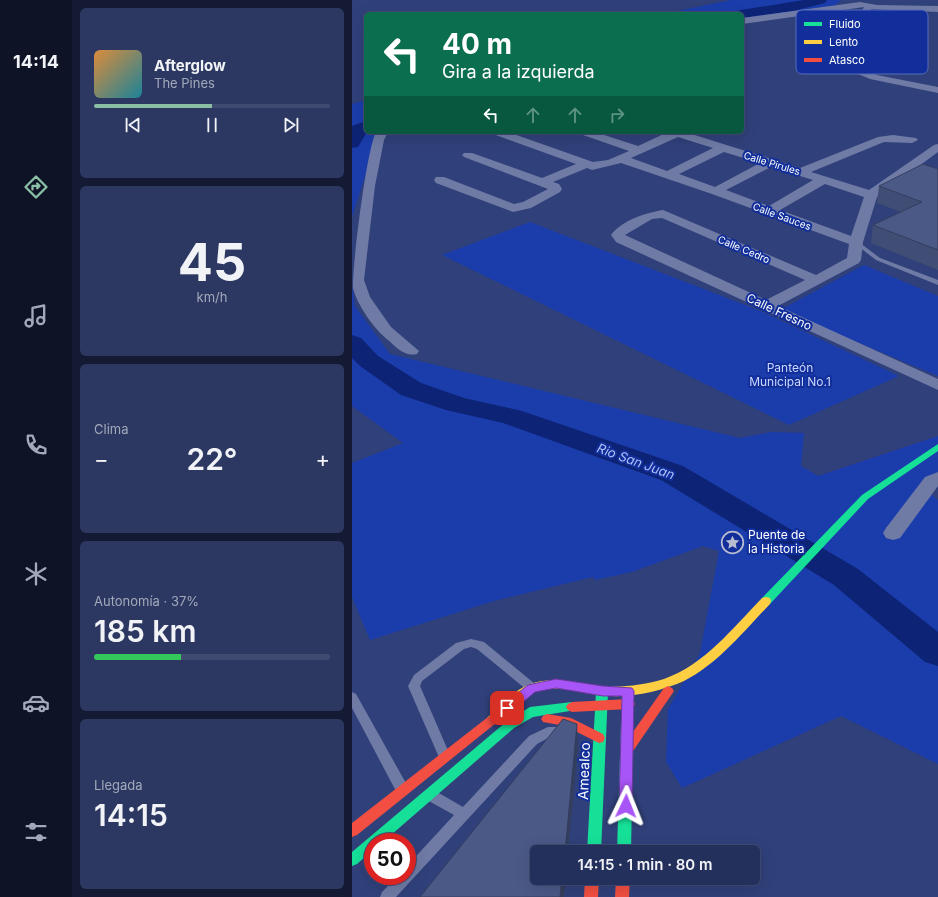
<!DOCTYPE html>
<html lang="es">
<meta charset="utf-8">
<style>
:root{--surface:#24305c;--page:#2c3862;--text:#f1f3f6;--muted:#a3a9bb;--line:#414b72;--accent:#8abfa5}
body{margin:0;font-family:Inter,sans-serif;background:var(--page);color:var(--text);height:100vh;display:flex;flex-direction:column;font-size:15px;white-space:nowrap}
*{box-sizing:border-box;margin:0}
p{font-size:13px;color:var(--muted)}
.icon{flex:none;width:22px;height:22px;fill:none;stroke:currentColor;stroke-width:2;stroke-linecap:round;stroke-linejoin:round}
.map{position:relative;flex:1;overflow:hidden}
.details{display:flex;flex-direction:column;gap:8px;padding:8px;background:#141a33;width:280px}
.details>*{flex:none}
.hud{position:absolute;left:12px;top:12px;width:380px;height:122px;border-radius:6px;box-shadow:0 4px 16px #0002,0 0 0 1px var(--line);background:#0b6e4f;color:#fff;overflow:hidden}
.speed{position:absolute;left:12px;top:833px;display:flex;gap:8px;font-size:20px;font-weight:700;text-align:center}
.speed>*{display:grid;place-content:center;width:52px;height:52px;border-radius:50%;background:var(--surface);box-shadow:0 4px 16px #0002,0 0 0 1px var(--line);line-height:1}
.speed .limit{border:6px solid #d22;background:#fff;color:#111}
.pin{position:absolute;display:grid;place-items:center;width:34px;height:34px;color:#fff;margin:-17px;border-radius:8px;box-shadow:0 2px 6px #0006}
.me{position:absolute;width:44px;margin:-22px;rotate:2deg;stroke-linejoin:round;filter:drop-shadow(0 0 3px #0008)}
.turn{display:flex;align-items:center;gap:14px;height:84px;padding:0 12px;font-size:18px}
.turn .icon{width:52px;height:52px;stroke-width:2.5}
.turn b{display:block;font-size:28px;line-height:34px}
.lanes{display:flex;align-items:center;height:38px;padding:0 12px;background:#0003;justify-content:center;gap:20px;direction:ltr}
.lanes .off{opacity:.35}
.big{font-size:30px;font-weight:600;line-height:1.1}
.details .tile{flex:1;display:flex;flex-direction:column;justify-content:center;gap:6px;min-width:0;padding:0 14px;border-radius:6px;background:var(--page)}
.details .dial{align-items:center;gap:0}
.dial b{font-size:52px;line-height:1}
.song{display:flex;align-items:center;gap:12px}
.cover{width:48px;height:48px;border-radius:6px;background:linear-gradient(135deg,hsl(30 70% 55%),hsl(190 70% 35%))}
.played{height:4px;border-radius:2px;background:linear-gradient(90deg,var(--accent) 50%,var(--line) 50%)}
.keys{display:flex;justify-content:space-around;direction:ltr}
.heat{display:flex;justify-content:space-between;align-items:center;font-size:22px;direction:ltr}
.charge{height:6px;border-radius:3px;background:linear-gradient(90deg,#34c759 37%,var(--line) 0)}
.trip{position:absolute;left:178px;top:845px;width:230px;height:40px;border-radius:6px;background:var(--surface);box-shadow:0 4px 16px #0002,0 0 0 1px var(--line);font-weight:600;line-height:40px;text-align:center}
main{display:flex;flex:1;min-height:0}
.tab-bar{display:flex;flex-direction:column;width:72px;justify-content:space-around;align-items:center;background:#0e1325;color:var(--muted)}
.tab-bar .icon{width:28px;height:28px}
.tab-bar .on{color:var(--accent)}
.tab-bar b{font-size:18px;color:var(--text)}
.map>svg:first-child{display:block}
.green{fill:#1b3dac}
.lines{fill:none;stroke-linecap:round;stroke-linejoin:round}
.river{fill:#0d2375;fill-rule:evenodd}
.lane{fill:#6f7ba5;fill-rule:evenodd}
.street{fill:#6f7ba5;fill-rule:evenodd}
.fast{fill:#16e098;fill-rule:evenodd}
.slow{fill:#ffcf43;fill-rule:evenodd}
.jam{fill:#f24e42;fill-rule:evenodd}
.wall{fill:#404d74}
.shaded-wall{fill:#343e5e}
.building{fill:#4b5987;stroke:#343e5e}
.route{fill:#a855f7;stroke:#6d37a1}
.labels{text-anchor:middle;stroke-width:4;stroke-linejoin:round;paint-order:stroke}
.far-street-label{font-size:10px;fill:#fff;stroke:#112e9a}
.street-label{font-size:12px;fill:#fff;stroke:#112e9a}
.park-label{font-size:12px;fill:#cbd7fe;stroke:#112e9a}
.poi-label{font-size:12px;fill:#fff;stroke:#112e9a;text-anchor:start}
.water-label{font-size:13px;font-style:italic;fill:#afc1fb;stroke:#112e9a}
.near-street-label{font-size:14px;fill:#fff;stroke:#112e9a}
.key{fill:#112e9a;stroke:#586db8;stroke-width:1}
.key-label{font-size:11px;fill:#fff}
</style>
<main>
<nav class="tab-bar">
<b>14:14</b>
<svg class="icon on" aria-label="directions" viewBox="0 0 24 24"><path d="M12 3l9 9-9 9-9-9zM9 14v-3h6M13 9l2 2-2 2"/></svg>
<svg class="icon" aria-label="music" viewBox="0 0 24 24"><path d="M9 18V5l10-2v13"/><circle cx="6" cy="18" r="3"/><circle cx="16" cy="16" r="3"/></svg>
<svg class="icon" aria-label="phone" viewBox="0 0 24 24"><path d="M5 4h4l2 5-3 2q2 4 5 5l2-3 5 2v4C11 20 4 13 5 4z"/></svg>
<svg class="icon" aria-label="climate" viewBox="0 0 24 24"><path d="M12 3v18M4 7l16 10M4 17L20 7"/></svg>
<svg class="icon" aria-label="car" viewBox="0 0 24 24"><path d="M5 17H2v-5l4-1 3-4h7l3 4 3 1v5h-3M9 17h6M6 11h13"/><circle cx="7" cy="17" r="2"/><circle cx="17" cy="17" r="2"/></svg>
<svg class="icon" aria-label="filters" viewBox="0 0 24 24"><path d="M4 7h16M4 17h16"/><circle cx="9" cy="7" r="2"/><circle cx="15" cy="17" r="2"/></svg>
</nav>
<section class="details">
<div class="tile">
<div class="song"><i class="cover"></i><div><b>Afterglow</b><p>The Pines</p></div></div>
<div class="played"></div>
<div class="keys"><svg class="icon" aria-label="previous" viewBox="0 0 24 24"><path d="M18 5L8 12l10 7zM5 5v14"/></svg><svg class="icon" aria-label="pause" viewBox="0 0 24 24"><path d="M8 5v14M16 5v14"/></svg><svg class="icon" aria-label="next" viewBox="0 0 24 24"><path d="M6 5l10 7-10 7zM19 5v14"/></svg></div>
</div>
<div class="tile dial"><b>45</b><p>km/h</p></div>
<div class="tile"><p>Clima</p>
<div class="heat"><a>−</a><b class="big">22°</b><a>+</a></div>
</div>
<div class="tile"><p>Autonomía · 37%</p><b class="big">185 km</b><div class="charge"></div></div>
<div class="tile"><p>Llegada</p><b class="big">14:15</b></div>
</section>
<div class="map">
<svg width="586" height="897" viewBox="0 0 586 897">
<rect width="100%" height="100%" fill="#30407a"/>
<path class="green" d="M379,0H489L480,8L390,21V14H311Z
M14,100V132H25L15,170L0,217V104Z
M178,222L406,310L547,376L437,425L90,255Z
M512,265L586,296V376L428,310Z
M0,286L3,306L38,354L388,438L419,432L452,433L449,466L466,476L586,436V473L574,479L580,495L586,500V764L489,716L330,788L314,762L316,709L348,653L367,551L351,546L280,572L243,580L241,577L142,601L18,640L0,597V463L51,443L0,406Z"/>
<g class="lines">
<path class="river" d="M452,0H475L473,3L441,11L390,18V14H382L384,11L389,10Z
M14,121L15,132L6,147L0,148V126Z
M0,335L9,338L26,356L69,383L112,398L170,411L331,466L506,569L586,632V666L573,662L482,585L309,480L151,423L94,410L49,395L8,366L0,358Z"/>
<path class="lane" d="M504,240L528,258L586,280V285L524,260L502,243V241Z
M119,639L132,642L183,684L185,687L183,690L179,692L175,690L125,649L119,647L112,649L70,681L68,686L98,755L96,759L92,760L88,759L86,755L56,686L62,675L104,643Z
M0,692L4,694L55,785L56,789L55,793L50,795L45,793L0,708Z
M196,727H213L217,728L219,732L217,736L213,737H198L185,744L44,897H28L30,892L38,884L34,881L32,876H55V866L102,815L75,800L74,796L75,792L80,790L85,792L111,807L177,736Z"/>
<path class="street" d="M508,2L525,5L586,6V12L519,9L493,62L525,75L586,87V93L518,79L485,65L484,58L512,7L390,24V18Z
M24,132H36L32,140L23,186L12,280L18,297L39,327L67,351L65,354C53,357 45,348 36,340C23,330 5,305 1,288C0,268 14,152 24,132Z
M139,132H156L241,162L256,160L277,151L228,134L226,132H243L286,146L316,132H333L448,168L526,137L541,135L564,138L566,140L560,143L532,142L459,172L517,190L582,145L586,144V152L525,197L511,242L509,260L507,263L426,306L586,379V390L264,242L259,235C270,220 294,213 311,210L464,275L495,258L497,244L360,194L269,163L240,170L235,168L201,182L207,184L210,189L208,192L179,208L161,212L84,183L82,180L84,177H92L162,204L171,202L196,189L112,157L110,155L112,153H120L190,178L224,164L141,134ZM326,137L361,148L315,171L279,158ZM372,152L408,163L363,187L327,174ZM419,167L461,180L417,206L374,190ZM473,184L512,197L499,236L428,210ZM310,218L453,280L414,300L273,235L300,219Z
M586,472V486L548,538L541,540L534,538L531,533L534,528L573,477Z"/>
<path class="fast" d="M586,444V451L516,499L418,604L414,605L410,604L409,601L410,598L510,495Z
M276,686L280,688L282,691L279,852H265L270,691L272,688Z
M250,687L254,689L256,692L249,852H235L244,692L246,689Z
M220,702L224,704L226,707L224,710L181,717L162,728L31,842H21V850L5,864L0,866V852L154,722L178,707Z"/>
<path class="slow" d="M414,597L418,598L419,601L418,604C392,631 366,664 332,681C307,692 275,699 248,695C228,693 204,684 185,691C169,697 156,713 144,723L140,725L136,723L134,720L136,717C148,706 161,691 176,685C200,675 224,684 249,686C269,688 292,685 312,679C352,665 381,628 410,598Z"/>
<path class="jam" d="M316,686L320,688L322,691L320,694L279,754L275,755L271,754L269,750L271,746L312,688Z
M277,699L281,701L283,704L281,707L277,709L220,712L216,710L214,707L216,704L220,702Z
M195,714L219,718L251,734L253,738L251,742L247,743L213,726L191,722L189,719L191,716Z
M140,715L144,717L146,720L144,723L5,835L0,837V823L136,717Z
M233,878H247L246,897H232Z
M264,878H278L277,897H263Z"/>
</g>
<path class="wall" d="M586,169V270L519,243L521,225L549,212L525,203L527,186Z"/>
<path class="shaded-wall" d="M225,724L226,746L216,852H213Z
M210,878H214L212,897H208Z"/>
<path class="building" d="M571,164L586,169V250L521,225L570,202L527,186Z
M211,719L225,724L213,852H185V878H210L208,897H68Z"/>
<path class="route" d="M204,679L251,686L280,688L282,691L280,806L279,810L274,812L269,810L267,806L270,696H251L204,688L183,692L159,712L155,713L151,712L149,708L151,705L176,685Z"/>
<defs>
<symbol id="sight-ring" viewBox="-11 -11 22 22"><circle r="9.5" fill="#112e9a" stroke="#b7bcd0" stroke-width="1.5"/><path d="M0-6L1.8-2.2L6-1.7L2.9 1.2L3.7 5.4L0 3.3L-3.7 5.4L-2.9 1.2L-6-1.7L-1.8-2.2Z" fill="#b7bcd0"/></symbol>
</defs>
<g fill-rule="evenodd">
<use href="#sight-ring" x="368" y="530" width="25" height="25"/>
</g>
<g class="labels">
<g class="far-street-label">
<text transform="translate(420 163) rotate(17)" y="4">Calle Pirules</text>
<text transform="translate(430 216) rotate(20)" y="4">Calle Sauces</text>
<text transform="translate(392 249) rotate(23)" y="4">Calle Cedro</text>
</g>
<g class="street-label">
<text transform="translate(427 312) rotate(25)" y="4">Calle Fresno</text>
</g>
<g class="park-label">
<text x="438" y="372">Panteón<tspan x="438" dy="14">Municipal No.1</tspan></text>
</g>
<g class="poi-label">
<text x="396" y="539">Puente de<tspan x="396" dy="14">la Historia</tspan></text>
</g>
<g class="water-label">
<text transform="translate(284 461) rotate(20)" y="5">Rio San Juan</text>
</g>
<g class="near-street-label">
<text transform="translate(232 771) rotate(-88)" y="5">Amealco</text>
</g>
</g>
<rect x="444" y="10" width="132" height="64" rx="6" class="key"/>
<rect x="452" y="22" width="18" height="4" fill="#16e098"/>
<rect x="452" y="40" width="18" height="4" fill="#ffcf43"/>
<rect x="452" y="58" width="18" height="4" fill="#f24e42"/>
<g class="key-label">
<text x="477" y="28">Fluido</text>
<text x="477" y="46">Lento</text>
<text x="477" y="64">Atasco</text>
</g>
</svg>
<div class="speed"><div class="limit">50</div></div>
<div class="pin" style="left:155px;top:708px;background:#d93025"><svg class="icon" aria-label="arrive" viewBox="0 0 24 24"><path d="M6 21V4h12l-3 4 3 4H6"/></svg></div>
<svg class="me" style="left:274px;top:806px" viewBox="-20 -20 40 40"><path d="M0-17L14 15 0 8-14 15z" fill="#a855f7" stroke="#fff" stroke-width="4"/></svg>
<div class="trip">14:15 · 1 min · 80 m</div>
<div class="hud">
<div class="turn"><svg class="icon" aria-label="left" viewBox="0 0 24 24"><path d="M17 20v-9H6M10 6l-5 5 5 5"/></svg><div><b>40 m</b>Gira a la izquierda</div></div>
<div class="lanes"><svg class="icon" aria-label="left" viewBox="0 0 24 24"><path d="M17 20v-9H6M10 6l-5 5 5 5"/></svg><svg class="icon off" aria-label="ahead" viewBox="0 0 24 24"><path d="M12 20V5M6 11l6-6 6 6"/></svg><svg class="icon off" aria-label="ahead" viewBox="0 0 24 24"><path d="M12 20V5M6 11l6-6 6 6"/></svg><svg class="icon off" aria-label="right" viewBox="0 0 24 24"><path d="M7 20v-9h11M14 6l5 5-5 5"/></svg></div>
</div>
</div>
</main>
